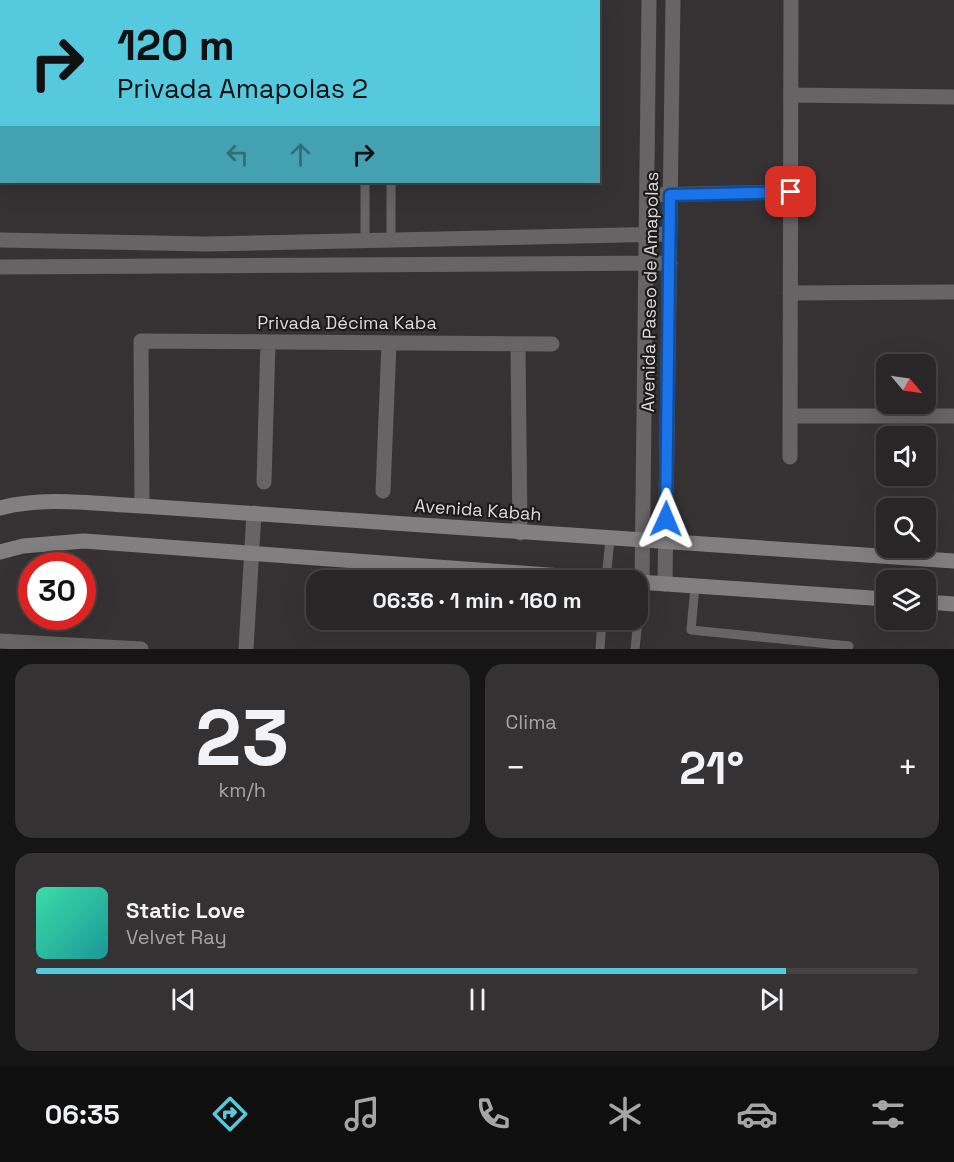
<!DOCTYPE html>
<html lang="es">
<meta charset="utf-8">
<style>
:root{--surface:#282626;--page:#343232;--text:#f1f3f6;--muted:#a5a5a7;--line:#444343;--accent:#55cade}
body{margin:0;font-family:"Space Grotesk",sans-serif;background:var(--page);color:var(--text);height:100vh;display:flex;flex-direction:column;font-size:22px;white-space:nowrap}
*{box-sizing:border-box;margin:0}
p{font-size:20px;color:var(--muted)}
.icon{flex:none;width:33px;height:33px;fill:none;stroke:currentColor;stroke-width:2;stroke-linecap:round;stroke-linejoin:round}
.map{position:relative;height:649px;overflow:hidden}
.drawer{display:flex;flex-direction:column;gap:15px;padding:15px;background:#161515;flex:1}
.drawer>*{flex:none}
.guide{position:absolute;left:0px;top:0px;width:600px;height:183px;box-shadow:0 6px 24px #0002,0 0 0 2px var(--line);background:#55cade;color:#111;overflow:hidden}
.needle{width:39px;rotate:119deg}
.controls{position:absolute;left:876px;top:354px;display:grid;gap:12px}
.controls a{display:grid;place-items:center;width:60px;height:60px;border-radius:12px;background:var(--surface);box-shadow:0 6px 24px #0002,0 0 0 2px var(--line);font-size:30px}
.speed{position:absolute;left:18px;top:552px;display:flex;gap:12px;font-size:30px;font-weight:700;text-align:center}
.speed>*{display:grid;place-content:center;width:78px;height:78px;border-radius:50%;background:var(--surface);box-shadow:0 6px 24px #0002,0 0 0 2px var(--line);line-height:1}
.speed .limit{border:9px solid #d22;background:#fff;color:#111}
.pin{position:absolute;display:grid;place-items:center;width:51px;height:51px;color:#fff;margin:-26px;border-radius:12px;box-shadow:0 3px 9px #0006}
.me{position:absolute;width:66px;margin:-33px;rotate:1deg;stroke-linejoin:round;filter:drop-shadow(0 0 4px #0008)}
.turn{display:flex;align-items:center;gap:21px;height:126px;padding:0 18px;font-size:27px}
.turn .icon{width:78px;height:78px;stroke-width:2.5}
.turn b{display:block;font-size:42px;line-height:51px}
.lanes{display:flex;align-items:center;height:57px;padding:0 18px;background:#0003;justify-content:center;gap:30px;direction:ltr}
.lanes .off{opacity:.35}
.big{font-size:45px;font-weight:700;line-height:1.1}
.drawer .card{flex:1;display:flex;flex-direction:column;justify-content:center;gap:9px;min-width:0;padding:0 21px;border-radius:18px;background:var(--page)}
.drawer .dial{align-items:center;gap:0}
.dial b{font-size:78px;line-height:1}
.song{display:flex;align-items:center;gap:18px}
.cover{width:72px;height:72px;border-radius:9px;background:linear-gradient(135deg,hsl(160 70% 55%),hsl(180 70% 35%))}
.played{height:6px;border-radius:3px;background:linear-gradient(90deg,var(--accent) 85%,var(--line) 85%)}
.keys{display:flex;justify-content:space-around;direction:ltr}
.heat{display:flex;justify-content:space-between;align-items:center;font-size:33px;direction:ltr}
.drawer .tiles{flex:1;display:grid;gap:15px;grid-template-columns:1fr 1fr}
.card:last-child{grid-column:span 2}
.trip{position:absolute;left:306px;top:570px;width:342px;height:60px;border-radius:18px;background:var(--surface);box-shadow:0 6px 24px #0002,0 0 0 2px var(--line);font-weight:700;line-height:60px;text-align:center}
.dock{display:flex;height:96px;justify-content:space-around;align-items:center;background:#100f0f;color:var(--muted)}
.dock .icon{width:42px;height:42px}
.dock .selected{color:var(--accent)}
.dock b{font-size:27px;color:var(--text)}
.map>svg:first-child{display:block}
.lines{fill:none;stroke-linecap:round;stroke-linejoin:round}
.service{stroke:#666465;stroke-width:9}
.minor{stroke:#666465;stroke-width:15}
.secondary{stroke:#827f80;stroke-width:15}
.route-casing{stroke:#114b97;stroke-width:15}
.route{stroke:#1a73e8;stroke-width:10}
.labels{text-anchor:middle;stroke-width:4.5;stroke-linejoin:round;paint-order:stroke}
.street-label{font-size:18px;fill:#dddadb;stroke:#1c1b1b}
</style>
<div class="map">
<svg width="954" height="649" viewBox="0 0 954 649">
<rect width="100%" height="100%" fill="#363233"/>
<g class="lines">
<path class="service" d="M395,0V2
M391,182V240
M365,241V182
M606,580L610,539
M695,586L691,630L849,646
M493,620L545,622L549,620
M600,649L602,620
M635,649L642,582"/>
<path class="minor" d="M791,95L954,97
M647,195L791,192
M0,240L207,244L670,234
M0,267L670,263
M790,293L954,292
M518,344L520,533
M790,416H954
M790,457L791,0
M264,482L268,342
M383,491L389,343
M142,506L141,341L552,344
M642,582L649,0
M665,584L673,0
M0,641L141,649
M246,649L254,513"/>
<path class="secondary" d="M0,508C45,496 96,504 142,506L954,561
M0,552L23,546L84,541L616,580
M638,582L886,599
M926,602L954,604"/>
</g>
<g class="lines">
<defs>
<path id="route" d="M666,519L670,195L791,192"/>
</defs>
<use href="#route" class="route-casing"/>
<use href="#route" class="route"/>
</g>
<g class="labels">
<g class="street-label">
<text transform="translate(650 292) rotate(-89)" y="6">Avenida Paseo de Amapolas</text>
<text x="347" y="329">Privada Décima Kaba</text>
<text transform="translate(478 510) rotate(4)" y="6">Avenida Kabah</text>
</g>
</g>
</svg>
<div class="controls">
<a><svg class="needle" viewBox="-14 -14 28 28"><path d="M0-13l5 13h-10z" fill="#e53935"/><path d="M0 13l5-13h-10z" fill="#a5a5a7"/></svg></a>
<a><svg class="icon" aria-label="sound" viewBox="0 0 24 24"><path d="M4 9h4l5-4v14l-5-4H4zM17 9q2 3 0 6"/></svg></a>
<a><svg class="icon" aria-label="search" viewBox="0 0 24 24"><circle cx="10" cy="10" r="6"/><path d="M15 15l6 6"/></svg></a>
<a><svg class="icon" aria-label="layers" viewBox="0 0 24 24"><path d="M12 4l9 5-9 5-9-5zM3 14l9 5 9-5"/></svg></a>
</div>
<div class="speed"><div class="limit">30</div></div>
<div class="pin" style="left:791px;top:192px;background:#d93025"><svg class="icon" aria-label="arrive" viewBox="0 0 24 24"><path d="M6 21V4h12l-3 4 3 4H6"/></svg></div>
<svg class="me" style="left:666px;top:519px" viewBox="-20 -20 40 40"><path d="M0-17L14 15 0 8-14 15z" fill="#1a73e8" stroke="#fff" stroke-width="4"/></svg>
<div class="trip">06:36 · 1 min · 160 m</div>
<div class="guide">
<div class="turn"><svg class="icon" aria-label="right" viewBox="0 0 24 24"><path d="M7 20v-9h11M14 6l5 5-5 5"/></svg><div><b>120 m</b>Privada Amapolas 2</div></div>
<div class="lanes"><svg class="icon off" aria-label="left" viewBox="0 0 24 24"><path d="M17 20v-9H6M10 6l-5 5 5 5"/></svg><svg class="icon off" aria-label="ahead" viewBox="0 0 24 24"><path d="M12 20V5M6 11l6-6 6 6"/></svg><svg class="icon" aria-label="right" viewBox="0 0 24 24"><path d="M7 20v-9h11M14 6l5 5-5 5"/></svg></div>
</div>
</div>
<section class="drawer">
<div class="tiles">
<div class="card dial"><b>23</b><p>km/h</p></div>
<div class="card"><p>Clima</p>
<div class="heat"><a>−</a><b class="big">21°</b><a>+</a></div>
</div>
<div class="card">
<div class="song"><i class="cover"></i><div><b>Static Love</b><p>Velvet Ray</p></div></div>
<div class="played"></div>
<div class="keys"><svg class="icon" aria-label="previous" viewBox="0 0 24 24"><path d="M18 5L8 12l10 7zM5 5v14"/></svg><svg class="icon" aria-label="pause" viewBox="0 0 24 24"><path d="M8 5v14M16 5v14"/></svg><svg class="icon" aria-label="next" viewBox="0 0 24 24"><path d="M6 5l10 7-10 7zM19 5v14"/></svg></div>
</div>
</div>
</section>
<nav class="dock">
<b>06:35</b>
<svg class="icon selected" aria-label="directions" viewBox="0 0 24 24"><path d="M12 3l9 9-9 9-9-9zM9 14v-3h6M13 9l2 2-2 2"/></svg>
<svg class="icon" aria-label="music" viewBox="0 0 24 24"><path d="M9 18V5l10-2v13"/><circle cx="6" cy="18" r="3"/><circle cx="16" cy="16" r="3"/></svg>
<svg class="icon" aria-label="phone" viewBox="0 0 24 24"><path d="M5 4h4l2 5-3 2q2 4 5 5l2-3 5 2v4C11 20 4 13 5 4z"/></svg>
<svg class="icon" aria-label="climate" viewBox="0 0 24 24"><path d="M12 3v18M4 7l16 10M4 17L20 7"/></svg>
<svg class="icon" aria-label="car" viewBox="0 0 24 24"><path d="M5 17H2v-5l4-1 3-4h7l3 4 3 1v5h-3M9 17h6M6 11h13"/><circle cx="7" cy="17" r="2"/><circle cx="17" cy="17" r="2"/></svg>
<svg class="icon" aria-label="filters" viewBox="0 0 24 24"><path d="M4 7h16M4 17h16"/><circle cx="9" cy="7" r="2"/><circle cx="15" cy="17" r="2"/></svg>
</nav>
